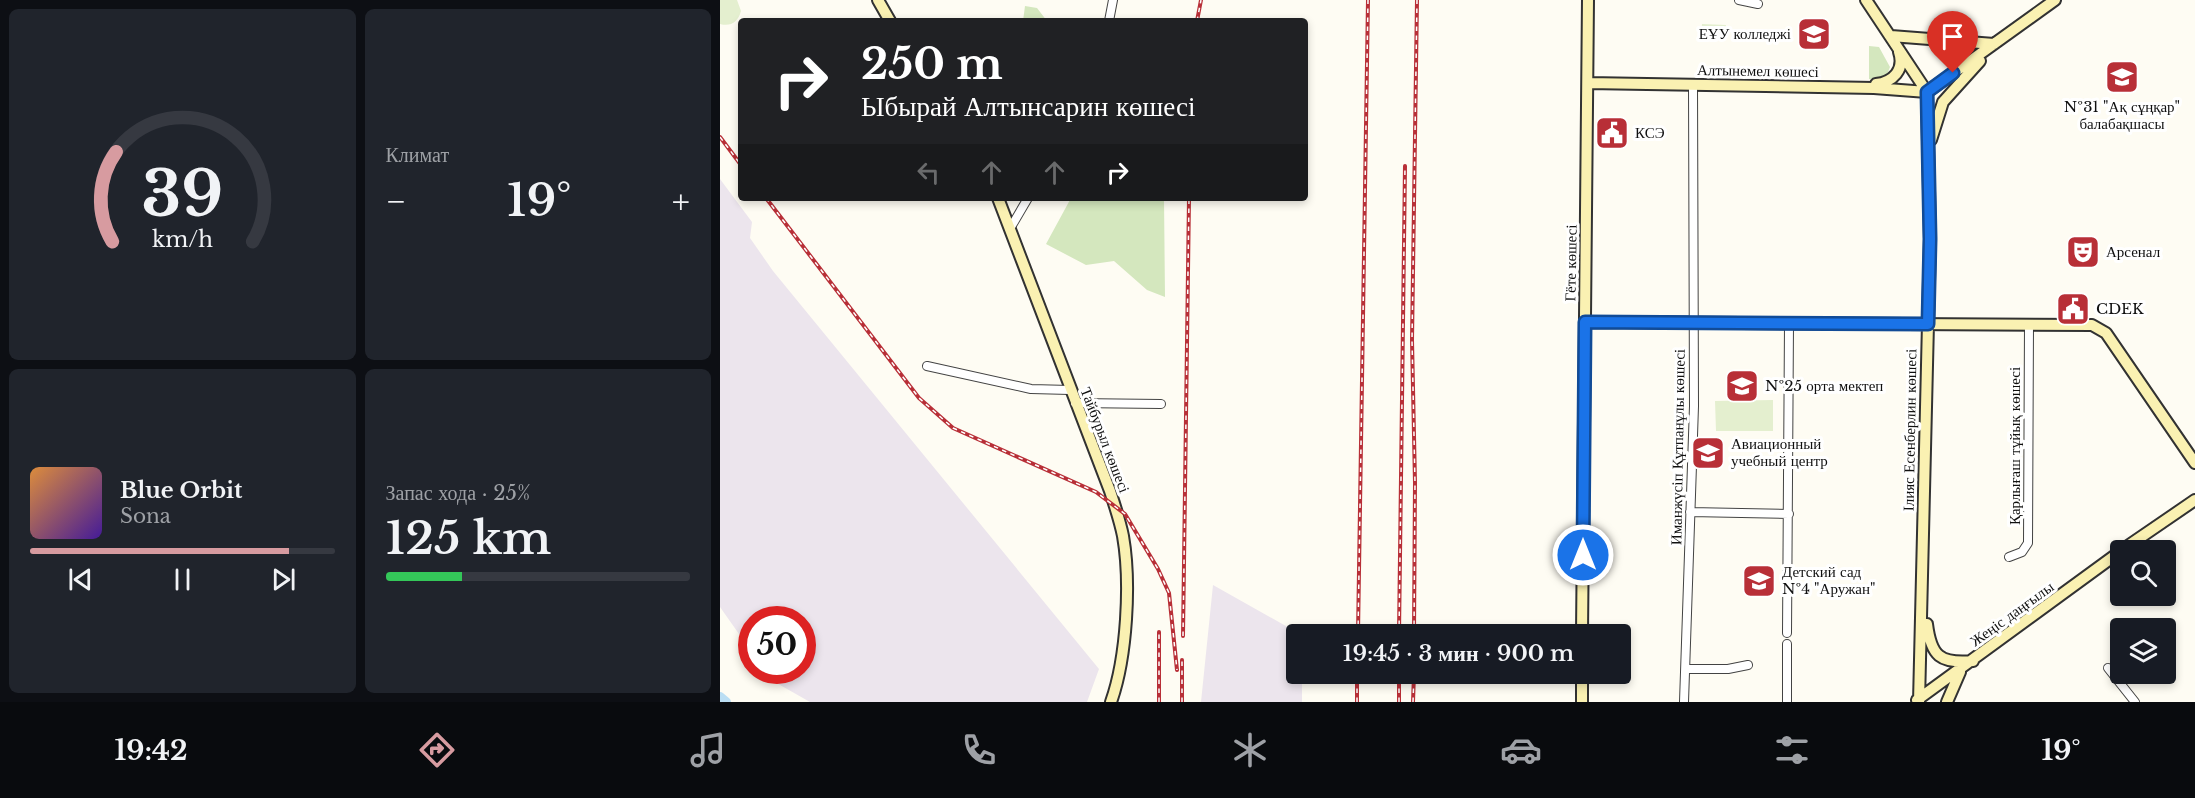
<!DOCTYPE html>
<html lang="ru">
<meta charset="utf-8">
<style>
:root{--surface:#171b24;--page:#20242c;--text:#f1f3f6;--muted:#9ea1a6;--line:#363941;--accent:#d79ba0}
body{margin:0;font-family:"Libre Baskerville",serif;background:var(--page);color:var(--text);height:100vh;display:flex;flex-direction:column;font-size:22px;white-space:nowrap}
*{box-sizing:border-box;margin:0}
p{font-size:20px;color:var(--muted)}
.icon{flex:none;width:33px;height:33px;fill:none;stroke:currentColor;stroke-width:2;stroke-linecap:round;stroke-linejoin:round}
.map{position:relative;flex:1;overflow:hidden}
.drawer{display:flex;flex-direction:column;gap:9px;padding:9px;background:#0d0f14;width:720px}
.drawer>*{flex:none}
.top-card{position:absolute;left:18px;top:18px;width:570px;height:183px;border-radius:6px;box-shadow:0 3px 9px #0003;background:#202124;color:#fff;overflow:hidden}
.buttons{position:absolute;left:1390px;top:540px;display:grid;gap:12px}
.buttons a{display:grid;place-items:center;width:66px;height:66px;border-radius:6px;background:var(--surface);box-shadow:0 3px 9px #0003;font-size:30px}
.speed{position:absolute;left:18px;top:606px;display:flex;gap:12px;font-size:30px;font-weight:700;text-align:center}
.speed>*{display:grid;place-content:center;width:78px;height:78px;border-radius:50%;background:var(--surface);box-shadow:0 3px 9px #0003;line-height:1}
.speed .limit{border:9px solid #d22;background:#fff;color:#111}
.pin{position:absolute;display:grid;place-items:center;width:51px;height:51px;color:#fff;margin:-62px -26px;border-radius:50% 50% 50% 0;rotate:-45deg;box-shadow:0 0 6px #0007}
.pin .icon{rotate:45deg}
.me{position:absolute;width:66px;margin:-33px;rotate:0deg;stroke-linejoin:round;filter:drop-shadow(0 0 4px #0008)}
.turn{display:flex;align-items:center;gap:21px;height:126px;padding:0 24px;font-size:27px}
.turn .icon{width:78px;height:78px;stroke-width:2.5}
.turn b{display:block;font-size:42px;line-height:51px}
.lanes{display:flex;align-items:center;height:57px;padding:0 24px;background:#0003;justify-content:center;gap:30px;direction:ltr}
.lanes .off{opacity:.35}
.big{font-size:45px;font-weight:600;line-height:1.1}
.drawer .widget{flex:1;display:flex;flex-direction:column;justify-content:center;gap:9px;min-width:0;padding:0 21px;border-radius:9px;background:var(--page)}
.drawer .dial{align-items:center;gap:0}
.dial svg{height:156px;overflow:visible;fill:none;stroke:var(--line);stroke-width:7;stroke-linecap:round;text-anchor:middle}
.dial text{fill:var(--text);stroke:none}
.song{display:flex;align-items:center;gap:18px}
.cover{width:72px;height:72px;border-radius:9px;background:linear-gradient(135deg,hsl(30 70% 55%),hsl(260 70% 35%))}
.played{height:6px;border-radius:3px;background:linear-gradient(90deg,var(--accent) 85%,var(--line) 85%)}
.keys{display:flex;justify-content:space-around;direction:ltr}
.heat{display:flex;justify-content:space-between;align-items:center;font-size:33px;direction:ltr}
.charge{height:9px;border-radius:4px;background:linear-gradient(90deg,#34c759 25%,var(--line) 0)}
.drawer .tiles{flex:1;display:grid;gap:9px;grid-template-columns:repeat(2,1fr)}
.trip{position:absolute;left:566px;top:624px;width:345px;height:60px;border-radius:6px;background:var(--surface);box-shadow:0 3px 9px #0003;font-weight:600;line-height:60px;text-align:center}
.menu{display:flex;height:96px;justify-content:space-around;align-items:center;background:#090b0e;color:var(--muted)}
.menu .icon{width:42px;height:42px}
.menu .on{color:var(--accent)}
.menu b{font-size:27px;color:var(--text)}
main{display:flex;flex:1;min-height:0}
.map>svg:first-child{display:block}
.industrial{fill:#ece5ed}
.green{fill:#d4e7be}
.pitch{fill:#e4efcf}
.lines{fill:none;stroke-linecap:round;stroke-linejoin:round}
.river{stroke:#bbdef3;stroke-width:10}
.street-casing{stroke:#434343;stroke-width:10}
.secondary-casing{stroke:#323232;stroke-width:14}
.street{stroke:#fff;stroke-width:8}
.secondary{stroke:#faf1b2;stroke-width:10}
.rail-casing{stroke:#b82f37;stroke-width:4}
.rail{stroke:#fff;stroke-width:1.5;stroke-dasharray:4.5;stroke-linecap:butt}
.route-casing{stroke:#114b97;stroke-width:15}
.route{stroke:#1a73e8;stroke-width:10}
.labels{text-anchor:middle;stroke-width:6;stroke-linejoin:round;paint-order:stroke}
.poi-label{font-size:15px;fill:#101010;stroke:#fff;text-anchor:start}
.street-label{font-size:15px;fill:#101010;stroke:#fff}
</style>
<main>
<section class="drawer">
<div class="tiles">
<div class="widget dial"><svg viewBox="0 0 100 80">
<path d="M14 69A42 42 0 1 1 86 69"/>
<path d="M14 69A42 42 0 0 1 16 23" stroke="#d79ba0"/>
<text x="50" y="56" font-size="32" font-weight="700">39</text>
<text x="50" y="72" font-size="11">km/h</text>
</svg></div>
<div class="widget"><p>Климат</p>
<div class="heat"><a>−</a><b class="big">19°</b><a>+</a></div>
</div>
<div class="widget">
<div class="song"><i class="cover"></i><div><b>Blue Orbit</b><p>Sona</p></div></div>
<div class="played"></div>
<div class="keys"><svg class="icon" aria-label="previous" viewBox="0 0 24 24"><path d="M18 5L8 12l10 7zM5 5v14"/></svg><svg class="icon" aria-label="pause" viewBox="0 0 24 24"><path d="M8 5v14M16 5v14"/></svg><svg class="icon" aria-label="next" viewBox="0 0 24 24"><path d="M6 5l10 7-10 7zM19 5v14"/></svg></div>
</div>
<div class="widget"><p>Запас хода · 25%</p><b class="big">125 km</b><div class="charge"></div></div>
</div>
</section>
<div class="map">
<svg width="1475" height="702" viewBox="0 0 1475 702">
<rect width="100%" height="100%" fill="#fefcf3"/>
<path class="industrial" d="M0,179L32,222L30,238L53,271L379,669L367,702H90L53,681L45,671L82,670V620H32L31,651L0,607Z
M493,585L580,634H576V674H582V702H481Z"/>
<path class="green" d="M305,6L317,8L327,21H303Z
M1149,46L1159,47L1170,67L1168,72L1171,75L1163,81L1149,79Z
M351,198H444L445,297L427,290L394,261L366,265L326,244Z"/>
<path class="pitch" d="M0,0H17L21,11C18,22 11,27 0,24Z
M982,24L1006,25L1005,36L981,35Z
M1053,400V431H996L995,401Z"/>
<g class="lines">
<path class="river" d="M0,697L6,702"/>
<defs>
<path id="street" d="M1019,0L1038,4
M389,21L393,0
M291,227L308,198
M207,366L311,389L350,390
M355,403L441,404
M970,512L1069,514
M1289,557L1302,552L1308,543L1309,324
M1067,633L1069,324
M1388,668L1415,702
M966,669H1008L1028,665
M964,702L974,406L973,85
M1067,702V644"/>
<path id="secondary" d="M158,0L170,21
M1146,0L1207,92L1210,239L1199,702
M1171,36L1274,44
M868,83L1154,88L1207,92
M1156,84C1173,82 1185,70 1179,52
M1207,92L1335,0
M1211,140L1223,102L1260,61
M278,198L390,491C395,506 400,521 403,536C411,582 407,657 391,702
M865,322L1372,325L1386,333L1475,463
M1402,550L1475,500
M1207,624C1211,656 1220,664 1253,661
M862,634L868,0
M1197,700L1401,551
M862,702V674
M1227,702L1240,672"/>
</defs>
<use href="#street" class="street-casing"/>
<use href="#secondary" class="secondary-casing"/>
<use href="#street" class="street"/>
<use href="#secondary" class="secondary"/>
<defs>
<path id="rail" d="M477,21L481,0
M0,137L21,165
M46,198L199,398L233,428L376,492L405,514L438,569L449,593L457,670
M638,634L648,0
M679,634L685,166
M694,634L695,483L692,340L697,0
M463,636L469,198
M439,702V632
M462,702V660
M637,702V674
M679,702V674
M693,702L694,674"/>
</defs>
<use href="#rail" class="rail-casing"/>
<use href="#rail" class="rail"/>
</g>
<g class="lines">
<defs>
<path id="route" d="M863,555L865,322L1208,324L1210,239L1207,92L1233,73"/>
</defs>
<use href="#route" class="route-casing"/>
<use href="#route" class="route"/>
</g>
<defs>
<symbol id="university-square" viewBox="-11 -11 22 22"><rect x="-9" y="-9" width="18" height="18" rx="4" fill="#b82f37" stroke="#fff"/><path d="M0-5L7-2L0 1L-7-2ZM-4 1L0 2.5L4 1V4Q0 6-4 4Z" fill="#fff"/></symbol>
<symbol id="school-square" viewBox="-11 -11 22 22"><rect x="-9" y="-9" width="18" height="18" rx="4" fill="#b82f37" stroke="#fff"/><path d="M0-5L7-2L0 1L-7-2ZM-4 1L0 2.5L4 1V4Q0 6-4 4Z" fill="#fff"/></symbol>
<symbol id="civic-square" viewBox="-11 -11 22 22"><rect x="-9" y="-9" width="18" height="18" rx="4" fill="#b82f37" stroke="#fff"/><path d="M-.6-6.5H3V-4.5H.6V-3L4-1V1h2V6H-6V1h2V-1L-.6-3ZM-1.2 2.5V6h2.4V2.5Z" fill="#fff"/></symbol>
<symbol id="theatre-square" viewBox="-11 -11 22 22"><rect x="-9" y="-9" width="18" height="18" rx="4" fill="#b82f37" stroke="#fff"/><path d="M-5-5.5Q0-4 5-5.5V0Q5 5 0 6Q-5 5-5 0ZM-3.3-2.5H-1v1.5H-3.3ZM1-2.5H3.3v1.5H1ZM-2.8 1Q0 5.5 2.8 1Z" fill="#fff"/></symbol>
</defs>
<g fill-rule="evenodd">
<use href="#university-square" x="1075" y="15" width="38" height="38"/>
<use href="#school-square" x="1383" y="58" width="38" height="38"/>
<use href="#civic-square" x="873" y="114" width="38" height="38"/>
<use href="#theatre-square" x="1344" y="233" width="38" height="38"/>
<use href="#civic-square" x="1334" y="290" width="38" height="38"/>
<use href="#school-square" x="1003" y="367" width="38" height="38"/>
<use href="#university-square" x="969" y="434" width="38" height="38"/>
<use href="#school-square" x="1020" y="562" width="38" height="38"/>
</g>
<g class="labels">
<g class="poi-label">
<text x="1071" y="39" text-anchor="end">ЕҰУ колледжі</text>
<text x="1402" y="112" text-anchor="middle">№31 "Ақ сұңқар"<tspan x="1402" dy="17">балабақшасы</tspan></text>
<text x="915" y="138">КСЭ</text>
<text x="1386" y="257">Арсенал</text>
<text x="1376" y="314">CDEK</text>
<text x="1045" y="391">№25 орта мектеп</text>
<text x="1011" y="449">Авиационный<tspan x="1011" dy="17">учебный центр</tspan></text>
<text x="1062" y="577">Детский сад<tspan x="1062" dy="17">№4 "Аружан"</tspan></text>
</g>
<g class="street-label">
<text transform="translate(1038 71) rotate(1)" y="5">Алтынемел көшесі</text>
<text transform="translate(851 263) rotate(-89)" y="5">Гёте көшесі</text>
<text transform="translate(1190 430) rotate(-89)" y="5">Ілияс Есенберлин көшесі</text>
<text transform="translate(385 440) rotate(69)" y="5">Тайбурыл көшесі</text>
<text transform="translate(1295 446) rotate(-90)" y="5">Қарлығаш тұйық көшесі</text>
<text transform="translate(958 447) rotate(-89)" y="5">Иманжүсіп Құтпанұлы көшесі</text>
<text transform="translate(1292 614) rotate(-36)" y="5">Жеңіс даңғылы</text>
</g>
</g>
</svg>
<div class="buttons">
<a><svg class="icon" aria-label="search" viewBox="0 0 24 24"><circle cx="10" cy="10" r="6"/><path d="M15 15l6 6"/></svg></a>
<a><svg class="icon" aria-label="layers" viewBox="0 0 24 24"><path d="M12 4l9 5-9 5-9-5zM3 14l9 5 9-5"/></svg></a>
</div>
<div class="speed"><div class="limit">50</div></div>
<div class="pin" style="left:1233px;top:73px;background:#d93025"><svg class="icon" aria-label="arrive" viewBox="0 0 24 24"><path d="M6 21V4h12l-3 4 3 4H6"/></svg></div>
<svg class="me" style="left:863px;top:555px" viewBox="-20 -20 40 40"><circle r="17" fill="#1a73e8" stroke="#fff" stroke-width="3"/><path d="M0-11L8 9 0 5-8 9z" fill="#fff"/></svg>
<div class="trip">19:45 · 3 мин · 900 m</div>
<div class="top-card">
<div class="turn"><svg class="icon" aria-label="right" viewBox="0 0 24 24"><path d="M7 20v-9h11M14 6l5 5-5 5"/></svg><div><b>250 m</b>Ыбырай Алтынсарин көшесі</div></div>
<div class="lanes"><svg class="icon off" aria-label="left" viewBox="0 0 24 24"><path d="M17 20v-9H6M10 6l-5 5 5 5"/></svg><svg class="icon off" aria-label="ahead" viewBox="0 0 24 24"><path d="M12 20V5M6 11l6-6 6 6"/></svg><svg class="icon off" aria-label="ahead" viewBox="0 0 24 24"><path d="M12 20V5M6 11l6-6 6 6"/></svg><svg class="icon" aria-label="right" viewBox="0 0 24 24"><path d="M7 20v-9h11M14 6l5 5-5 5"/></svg></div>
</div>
</div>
</main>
<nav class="menu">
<b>19:42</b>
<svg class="icon on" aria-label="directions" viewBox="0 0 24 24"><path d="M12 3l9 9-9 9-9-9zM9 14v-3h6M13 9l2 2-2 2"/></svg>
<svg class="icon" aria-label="music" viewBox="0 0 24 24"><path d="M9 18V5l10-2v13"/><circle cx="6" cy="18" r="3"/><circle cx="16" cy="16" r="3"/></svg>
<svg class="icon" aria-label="phone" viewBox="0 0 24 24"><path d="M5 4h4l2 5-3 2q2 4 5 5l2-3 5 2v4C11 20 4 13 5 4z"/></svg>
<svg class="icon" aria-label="climate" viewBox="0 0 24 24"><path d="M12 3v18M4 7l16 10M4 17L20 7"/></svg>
<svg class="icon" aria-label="car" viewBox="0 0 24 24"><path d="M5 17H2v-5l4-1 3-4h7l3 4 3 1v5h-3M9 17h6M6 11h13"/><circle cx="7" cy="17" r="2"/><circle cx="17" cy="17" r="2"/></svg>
<svg class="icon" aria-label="filters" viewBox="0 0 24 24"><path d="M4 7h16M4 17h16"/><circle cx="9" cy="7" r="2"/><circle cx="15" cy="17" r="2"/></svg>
<b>19°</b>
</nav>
